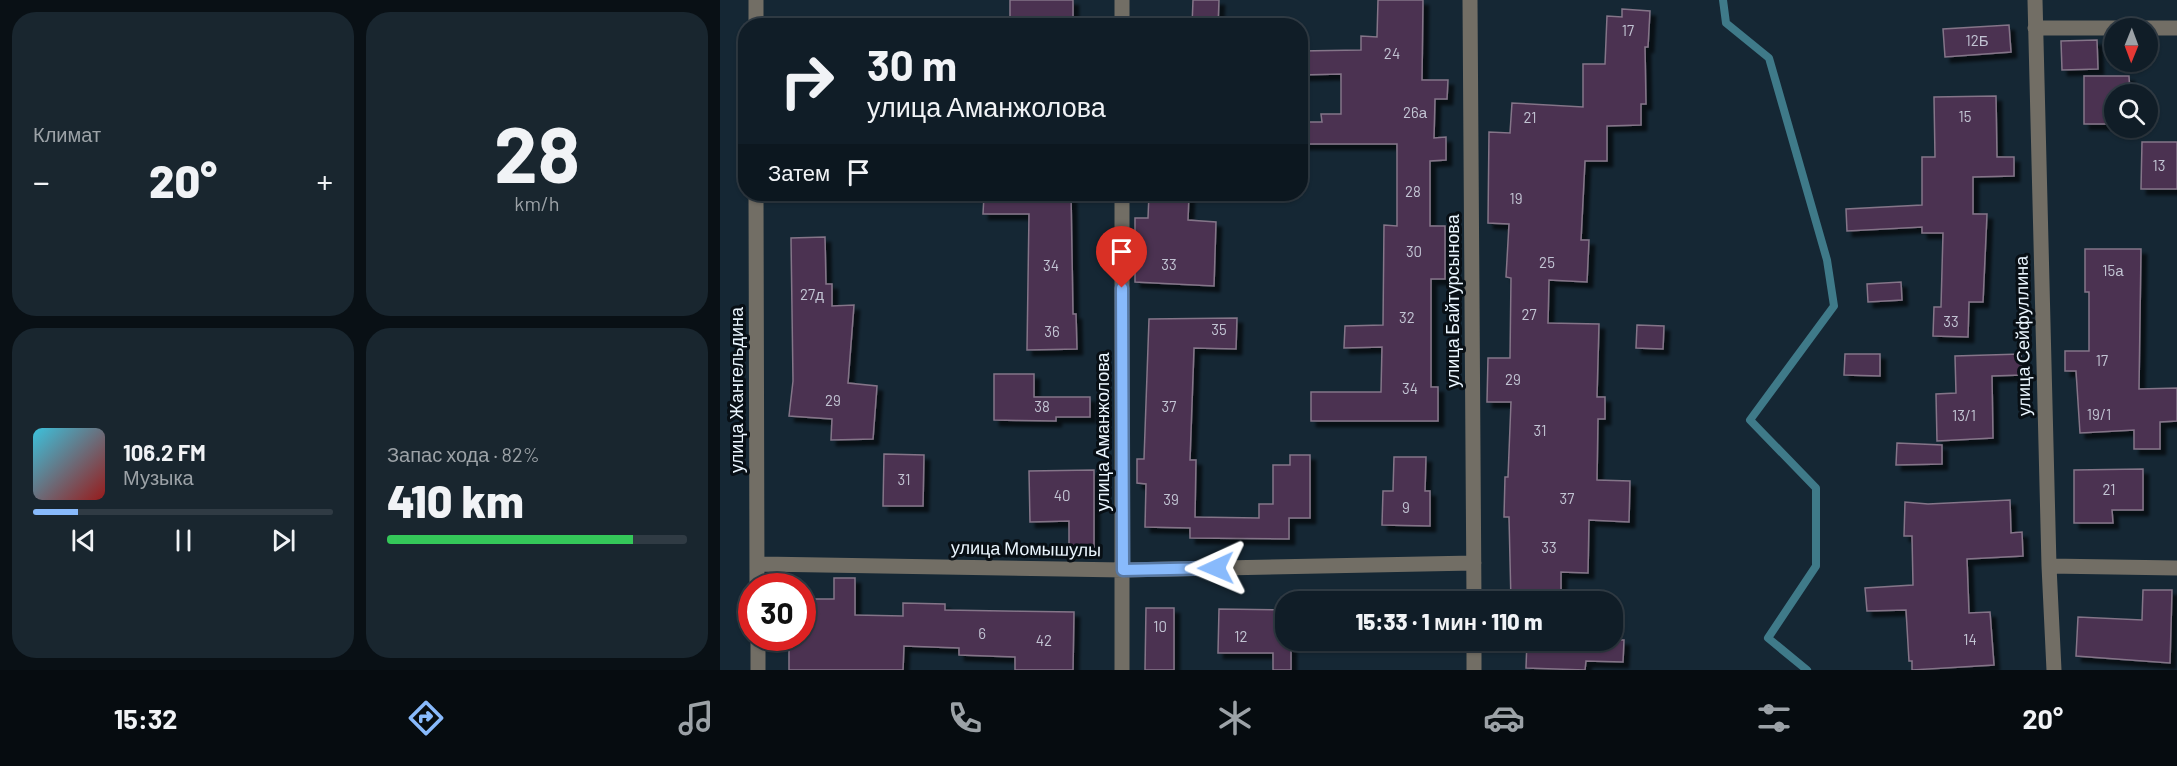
<!DOCTYPE html>
<html lang="ru">
<meta charset="utf-8">
<style>
:root{--surface:#101d27;--page:#19262f;--text:#f1f3f6;--muted:#9ca2a7;--line:#303b44;--accent:#88bafc}
body{margin:0;font-family:Barlow,sans-serif;background:var(--page);color:var(--text);height:100vh;display:flex;flex-direction:column;font-size:22px;white-space:nowrap}
*{box-sizing:border-box;margin:0}
p{font-size:20px;color:var(--muted)}
.icon{flex:none;width:33px;height:33px;fill:none;stroke:currentColor;stroke-width:2;stroke-linecap:round;stroke-linejoin:round}
.map{position:relative;flex:1;overflow:hidden}
.side{display:flex;flex-direction:column;gap:12px;padding:12px;background:#091015;width:720px}
.side>*{flex:none}
.guide{position:absolute;left:18px;top:18px;width:570px;height:183px;border-radius:24px;box-shadow:0 2px 4px #0004,0 0 0 2px var(--line);background:#101d27;color:var(--text);overflow:hidden}
.needle{width:39px;rotate:181deg}
.controls{position:absolute;left:1384px;top:18px;display:grid;gap:12px}
.controls a{display:grid;place-items:center;width:54px;height:54px;border-radius:50%;background:var(--surface);box-shadow:0 2px 4px #0004,0 0 0 2px var(--line);font-size:30px}
.speed{position:absolute;left:18px;top:573px;display:flex;gap:12px;font-size:30px;font-weight:700;text-align:center}
.speed>*{display:grid;place-content:center;width:78px;height:78px;border-radius:50%;background:var(--surface);box-shadow:0 2px 4px #0004,0 0 0 2px var(--line);line-height:1}
.speed .limit{border:9px solid #d22;background:#fff;color:#111}
.pin{position:absolute;display:grid;place-items:center;width:51px;height:51px;color:#fff;margin:-62px -26px;border-radius:50% 50% 50% 0;rotate:-45deg;box-shadow:0 0 6px #0007}
.pin .icon{rotate:45deg}
.me{position:absolute;width:66px;margin:-33px;rotate:269deg;stroke-linejoin:round;filter:drop-shadow(0 0 4px #0008)}
.turn{display:flex;align-items:center;gap:21px;height:126px;padding:0 30px;font-size:27px}
.turn .icon{width:78px;height:78px;stroke-width:2.5}
.turn b{display:block;font-size:42px;line-height:51px}
.then{display:flex;align-items:center;height:57px;padding:0 30px;background:#0003;gap:12px;font-size:22px}
.big{font-size:45px;font-weight:800;line-height:1.1}
.side .card{flex:1;display:flex;flex-direction:column;justify-content:center;gap:9px;min-width:0;padding:0 21px;border-radius:24px;background:var(--page)}
.side .dial{align-items:center;gap:0}
.dial b{font-size:78px;line-height:1}
.song{display:flex;align-items:center;gap:18px}
.cover{width:72px;height:72px;border-radius:9px;background:linear-gradient(135deg,hsl(190 70% 55%),hsl(0 70% 35%))}
.played{height:6px;border-radius:3px;background:linear-gradient(90deg,var(--accent) 15%,var(--line) 15%)}
.keys{display:flex;justify-content:space-around;direction:ltr}
.heat{display:flex;justify-content:space-between;align-items:center;font-size:33px;direction:ltr}
.charge{height:9px;border-radius:4px;background:linear-gradient(90deg,#34c759 82%,var(--line) 0)}
.side .tiles{flex:1;display:grid;gap:12px;grid-template-columns:repeat(2,1fr)}
.trip{position:absolute;left:555px;top:591px;width:348px;height:60px;border-radius:24px;background:var(--surface);box-shadow:0 2px 4px #0004,0 0 0 2px var(--line);font-weight:800;line-height:60px;text-align:center}
.tabs{display:flex;height:96px;justify-content:space-around;align-items:center;background:#060c10;color:var(--muted)}
.tabs .icon{width:42px;height:42px}
.tabs .current{color:var(--accent)}
.tabs b{font-size:27px;color:var(--text)}
main{display:flex;flex:1;min-height:0}
.map>svg:first-child{display:block}
.lines{fill:none;stroke-linecap:round;stroke-linejoin:round}
.stream{stroke:#3f7a89;stroke-width:8}
.building{fill:#4b3051;stroke:#847588;stroke-width:1.5;filter:url(#shadow)}
.street{stroke:#726e65;stroke-width:15}
.route-casing{stroke:#5879a4;stroke-width:15}
.route{stroke:#88bafc;stroke-width:10}
.labels{text-anchor:middle;stroke-width:6;stroke-linejoin:round;paint-order:stroke}
.number-label{font-size:15px;fill:#c2c4d3}
.street-label{font-size:18px;fill:#eaf5fe;stroke:#080f15}
</style>
<main>
<section class="side">
<div class="tiles">
<div class="card"><p>Климат</p>
<div class="heat"><a>−</a><b class="big">20°</b><a>+</a></div>
</div>
<div class="card dial"><b>28</b><p>km/h</p></div>
<div class="card">
<div class="song"><i class="cover"></i><div><b>106.2 FM</b><p>Музыка</p></div></div>
<div class="played"></div>
<div class="keys"><svg class="icon" aria-label="previous" viewBox="0 0 24 24"><path d="M18 5L8 12l10 7zM5 5v14"/></svg><svg class="icon" aria-label="pause" viewBox="0 0 24 24"><path d="M8 5v14M16 5v14"/></svg><svg class="icon" aria-label="next" viewBox="0 0 24 24"><path d="M6 5l10 7-10 7zM19 5v14"/></svg></div>
</div>
<div class="card"><p>Запас хода · 82%</p><b class="big">410 km</b><div class="charge"></div></div>
</div>
</section>
<div class="map">
<svg width="1457" height="670" viewBox="0 0 1457 670">
<defs>
<filter id="shadow"><feDropShadow dx="5.5" dy="5.5" stdDeviation="1.5" flood-color="#0009"/></filter>
</defs>
<rect width="100%" height="100%" fill="#152734"/>
<g class="lines">
<path class="stream" d="M1003,0L1006,23L1049,58L1107,260L1114,306L1030,420L1096,488V566L1048,638L1087,670"/>
</g>
<path class="building" d="M290,0H353V26H290Z
M473,0H499L498,26H472Z
M658,0H703L702,80H728L727,99H715L714,138L726,137V160L710,161V226H725V279H711V387H718V421H591V392H661L662,347L624,348L625,326L663,325L664,225L677,226V144H580V122H602L601,114H621V74L580,75V51L641,50V36L657,37Z
M902,9L930,11L928,47H925L926,104H921V125L887,126V161H865L861,240H869L867,282L829,280L828,323L879,324L877,397H885V419H878L877,480L910,481L909,522L869,520L868,573L841,572V602H791L789,517H784L785,477H788L791,402H767L768,358H790L791,278L786,277L789,224L768,223L769,132L790,133L792,103L863,107V64H885L887,16L902,17Z
M1289,25L1291,52L1225,57L1223,29Z
M1377,40L1378,69L1342,70L1341,41Z
M1364,76H1409L1410,94H1395V124H1364Z
M1276,96L1277,157H1294V176L1253,177V214H1267L1263,302H1249L1248,337L1213,336L1214,307H1221L1223,233H1202V227L1127,231L1126,209L1202,205V157H1215L1214,97Z
M1422,142H1457V189H1421Z
M309,194H351L353,314H356L357,349L307,350L309,214H263L264,196H309Z
M429,194H469L468,220L496,222L494,286L415,282V218H428Z
M105,237L106,284H112V306L134,305L128,383L157,386L153,439L111,440L112,419L69,416L73,381L71,238Z
M1365,249H1421L1419,389L1457,388V421L1440,422V449H1414V430L1360,433L1356,371H1345V351H1369V292H1365Z
M1181,282L1182,300L1148,302L1147,284Z
M517,318L516,349L474,348L470,460H476L475,517L539,518V504H553V465H570V455H590V518H569V539L470,538V528L425,527L426,484L417,483V459H424L429,319Z
M917,325L944,326L943,349L916,348Z
M1125,354H1160V376L1124,375Z
M1301,354L1302,375L1272,376L1273,438L1217,441L1216,394L1236,393L1235,356Z
M274,374H314V397H370V417H336V421L274,420Z
M1177,443L1222,445V464L1176,465Z
M164,454L204,455L203,506H163Z
M674,457H706L705,491H710V526L662,525L663,491H673Z
M1423,469V510H1392L1393,523H1354V470Z
M374,470V548H349V521L310,522L309,471Z
M1290,500L1291,533L1302,532L1303,556L1247,559L1249,613L1270,612L1274,665L1192,670V661H1189L1186,610L1147,611L1145,588L1193,585L1192,536H1184L1185,502L1208,504Z
M114,578H135V615L183,616V603L225,604V610L354,612L353,670H295V657L239,655V648L184,646L183,670H69V638H82V599H114Z
M1423,590H1452L1450,663L1356,656L1358,617L1422,620Z
M426,608H454V670H425Z
M499,609L566,610V640H571V670H553V653H498Z
M807,640H904L903,662L866,661L865,670L806,668Z"/>
<g class="lines">
<path class="street" d="M36,0V26
M402,0V26
M750,0L754,602
M1315,0L1329,566L1334,670
M1315,28H1457
M36,194L37,586
M37,564L403,570L754,563
M1329,566L1457,568
M38,638V670
M754,640V670
M402,670V194"/>
</g>
<g class="lines">
<defs>
<path id="route" d="M402,288L403,570L496,568"/>
</defs>
<use href="#route" class="route-casing"/>
<use href="#route" class="route"/>
</g>
<g class="labels">
<g class="number-label">
<text x="908" y="36">17</text>
<text x="1257" y="46">12Б</text>
<text x="672" y="59">24</text>
<text x="695" y="118">26а</text>
<text x="1245" y="122">15</text>
<text x="810" y="123">21</text>
<text x="1439" y="171">13</text>
<text x="693" y="197">28</text>
<text x="796" y="204">19</text>
<text x="694" y="257">30</text>
<text x="827" y="268">25</text>
<text x="449" y="270">33</text>
<text x="331" y="271">34</text>
<text x="1393" y="276">15а</text>
<text x="92" y="300">27д</text>
<text x="809" y="320">27</text>
<text x="687" y="323">32</text>
<text x="1231" y="327">33</text>
<text x="499" y="335">35</text>
<text x="332" y="337">36</text>
<text x="1382" y="366">17</text>
<text x="793" y="385">29</text>
<text x="690" y="394">34</text>
<text x="113" y="406">29</text>
<text x="322" y="412">38</text>
<text x="449" y="412">37</text>
<text x="1379" y="420">19/1</text>
<text x="1244" y="421">13/1</text>
<text x="820" y="436">31</text>
<text x="184" y="485">31</text>
<text x="1389" y="495">21</text>
<text x="342" y="501">40</text>
<text x="847" y="504">37</text>
<text x="451" y="505">39</text>
<text x="686" y="513">9</text>
<text x="829" y="553">33</text>
<text x="440" y="632">10</text>
<text x="262" y="639">6</text>
<text x="521" y="642">12</text>
<text x="1250" y="645">14</text>
<text x="324" y="646">42</text>
</g>
<g class="street-label">
<text transform="translate(733 301) rotate(-90)" y="6">улица Байтурсынова</text>
<text transform="translate(1303 336) rotate(-91)" y="6">улица Сейфуллина</text>
<text transform="translate(17 390) rotate(-90)" y="6">улица Жангельдина</text>
<text transform="translate(383 432) rotate(-90)" y="6">улица Аманжолова</text>
<text transform="translate(306 549) rotate(1)" y="6">улица Момышулы</text>
</g>
</g>
</svg>
<div class="controls">
<a><svg class="needle" viewBox="-14 -14 28 28"><path d="M0-13l5 13h-10z" fill="#e53935"/><path d="M0 13l5-13h-10z" fill="#9ca2a7"/></svg></a>
<a><svg class="icon" aria-label="search" viewBox="0 0 24 24"><circle cx="10" cy="10" r="6"/><path d="M15 15l6 6"/></svg></a>
</div>
<div class="speed"><div class="limit">30</div></div>
<div class="pin" style="left:402px;top:288px;background:#d93025"><svg class="icon" aria-label="arrive" viewBox="0 0 24 24"><path d="M6 21V4h12l-3 4 3 4H6"/></svg></div>
<svg class="me" style="left:496px;top:568px" viewBox="-20 -20 40 40"><path d="M0-17L14 15 0 8-14 15z" fill="#88bafc" stroke="#fff" stroke-width="4"/></svg>
<div class="trip">15:33 · 1 мин · 110 m</div>
<div class="guide">
<div class="turn"><svg class="icon" aria-label="right" viewBox="0 0 24 24"><path d="M7 20v-9h11M14 6l5 5-5 5"/></svg><div><b>30 m</b>улица Аманжолова</div></div>
<div class="then">Затем<svg class="icon" aria-label="arrive" viewBox="0 0 24 24"><path d="M6 21V4h12l-3 4 3 4H6"/></svg></div>
</div>
</div>
</main>
<nav class="tabs">
<b>15:32</b>
<svg class="icon current" aria-label="directions" viewBox="0 0 24 24"><path d="M12 3l9 9-9 9-9-9zM9 14v-3h6M13 9l2 2-2 2"/></svg>
<svg class="icon" aria-label="music" viewBox="0 0 24 24"><path d="M9 18V5l10-2v13"/><circle cx="6" cy="18" r="3"/><circle cx="16" cy="16" r="3"/></svg>
<svg class="icon" aria-label="phone" viewBox="0 0 24 24"><path d="M5 4h4l2 5-3 2q2 4 5 5l2-3 5 2v4C11 20 4 13 5 4z"/></svg>
<svg class="icon" aria-label="climate" viewBox="0 0 24 24"><path d="M12 3v18M4 7l16 10M4 17L20 7"/></svg>
<svg class="icon" aria-label="car" viewBox="0 0 24 24"><path d="M5 17H2v-5l4-1 3-4h7l3 4 3 1v5h-3M9 17h6M6 11h13"/><circle cx="7" cy="17" r="2"/><circle cx="17" cy="17" r="2"/></svg>
<svg class="icon" aria-label="filters" viewBox="0 0 24 24"><path d="M4 7h16M4 17h16"/><circle cx="9" cy="7" r="2"/><circle cx="15" cy="17" r="2"/></svg>
<b>20°</b>
</nav>
